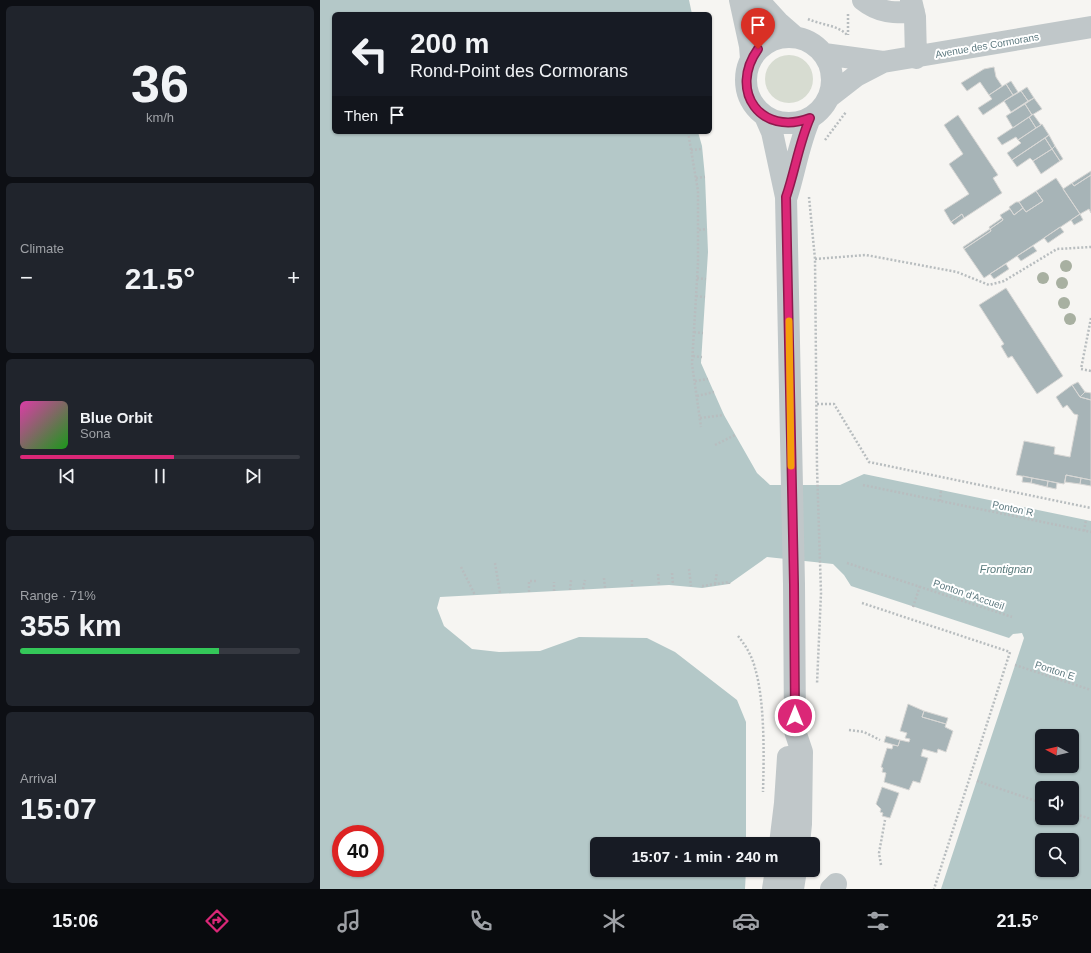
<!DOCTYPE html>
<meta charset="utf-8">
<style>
:root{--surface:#171b24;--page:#20242c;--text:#f1f3f6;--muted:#9ea1a6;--line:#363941;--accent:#db2777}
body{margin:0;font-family:Arial,sans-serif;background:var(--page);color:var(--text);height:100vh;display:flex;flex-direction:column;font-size:15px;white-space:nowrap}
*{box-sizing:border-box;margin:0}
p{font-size:13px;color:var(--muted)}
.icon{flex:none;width:22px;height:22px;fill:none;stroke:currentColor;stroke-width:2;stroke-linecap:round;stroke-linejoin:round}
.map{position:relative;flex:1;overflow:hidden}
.panel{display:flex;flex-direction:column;gap:6px;padding:6px;background:#0d0f14;width:320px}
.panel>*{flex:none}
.banner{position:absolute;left:12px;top:12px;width:380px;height:122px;border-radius:6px;box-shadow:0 1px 3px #0004;background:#171b24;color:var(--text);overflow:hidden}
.needle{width:26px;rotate:277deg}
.buttons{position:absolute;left:715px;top:729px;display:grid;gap:8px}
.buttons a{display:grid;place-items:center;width:44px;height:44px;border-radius:6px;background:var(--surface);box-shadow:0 1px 3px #0004;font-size:20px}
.speed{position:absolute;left:12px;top:825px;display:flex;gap:8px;font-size:20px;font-weight:700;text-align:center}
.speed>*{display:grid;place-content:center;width:52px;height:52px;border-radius:50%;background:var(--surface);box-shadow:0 1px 3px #0004;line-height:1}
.speed .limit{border:6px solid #d22;background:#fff;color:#111}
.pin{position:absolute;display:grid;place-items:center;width:34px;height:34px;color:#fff;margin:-41px -17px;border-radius:50% 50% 50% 0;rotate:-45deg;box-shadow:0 0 4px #0007}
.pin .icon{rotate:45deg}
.me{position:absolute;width:44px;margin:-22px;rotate:0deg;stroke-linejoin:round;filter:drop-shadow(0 0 3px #0008)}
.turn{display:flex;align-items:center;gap:14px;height:84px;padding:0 12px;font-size:18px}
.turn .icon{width:52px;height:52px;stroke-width:2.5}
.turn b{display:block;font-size:28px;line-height:34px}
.then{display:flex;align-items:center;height:38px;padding:0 12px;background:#0003;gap:8px;font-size:15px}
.big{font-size:30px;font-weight:700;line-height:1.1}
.panel .card{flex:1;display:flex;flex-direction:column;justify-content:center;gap:6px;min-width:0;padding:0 14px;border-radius:6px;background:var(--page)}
.panel .dial{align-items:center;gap:0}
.dial b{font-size:52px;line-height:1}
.song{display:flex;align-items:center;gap:12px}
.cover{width:48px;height:48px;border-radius:6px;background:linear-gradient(135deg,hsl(320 70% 55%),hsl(120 70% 35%))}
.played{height:4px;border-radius:2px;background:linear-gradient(90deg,var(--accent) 55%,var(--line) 55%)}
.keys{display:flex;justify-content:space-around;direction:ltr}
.heat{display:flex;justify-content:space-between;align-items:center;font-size:22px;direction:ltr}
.charge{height:6px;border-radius:3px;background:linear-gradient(90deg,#34c759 71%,var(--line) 0)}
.trip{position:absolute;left:270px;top:837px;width:230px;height:40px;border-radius:6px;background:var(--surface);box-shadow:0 1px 3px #0004;font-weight:700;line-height:40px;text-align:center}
.tabs{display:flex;height:64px;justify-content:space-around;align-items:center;background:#090b0e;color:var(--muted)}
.tabs .icon{width:28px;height:28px}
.tabs .active{color:var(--accent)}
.tabs b{font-size:18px;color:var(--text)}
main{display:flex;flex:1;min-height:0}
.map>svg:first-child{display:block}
.green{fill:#d7dcd1}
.water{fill:#b4c8c8;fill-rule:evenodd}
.building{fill:#a7b4b7;stroke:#d8d7d5}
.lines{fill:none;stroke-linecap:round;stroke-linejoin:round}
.path{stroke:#b8bdbf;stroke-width:2.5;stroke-dasharray:2 2;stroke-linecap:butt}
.minor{stroke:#c0c7c9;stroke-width:22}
.tree{fill:#a8b0a1}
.route-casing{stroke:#8e194d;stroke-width:10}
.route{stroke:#db2777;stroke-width:7}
.slow{stroke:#f59e0b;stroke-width:7}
.labels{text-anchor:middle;stroke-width:4;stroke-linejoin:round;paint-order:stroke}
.street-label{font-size:10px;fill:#5e7a80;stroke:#fff}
.water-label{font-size:11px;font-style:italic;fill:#597b7c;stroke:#fff}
</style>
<main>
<section class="panel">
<div class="card dial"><b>36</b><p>km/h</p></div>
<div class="card"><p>Climate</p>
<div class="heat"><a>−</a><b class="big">21.5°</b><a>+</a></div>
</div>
<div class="card">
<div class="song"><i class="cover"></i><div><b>Blue Orbit</b><p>Sona</p></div></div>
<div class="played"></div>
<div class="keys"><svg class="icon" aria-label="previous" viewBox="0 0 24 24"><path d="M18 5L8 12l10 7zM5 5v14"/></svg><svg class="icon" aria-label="pause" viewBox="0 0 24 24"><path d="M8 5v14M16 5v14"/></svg><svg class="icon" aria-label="next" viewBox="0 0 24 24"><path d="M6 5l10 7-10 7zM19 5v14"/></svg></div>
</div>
<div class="card"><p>Range · 71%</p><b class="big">355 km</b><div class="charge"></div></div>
<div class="card"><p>Arrival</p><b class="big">15:07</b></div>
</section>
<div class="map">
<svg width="771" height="889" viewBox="0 0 771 889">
<rect width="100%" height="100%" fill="#f6f5f2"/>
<path class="green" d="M445 79a24 24 0 1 1 48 0a24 24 0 1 1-48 0Z"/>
<path class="water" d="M0,0H369L372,14H14V132H378L382,146L385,177L388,252L381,363L404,415L437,473L450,485H520L544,474L771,521V889H621L704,638L702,633L693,634L689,638L531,586L524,575L513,564L447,557L409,584L382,588L349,585L120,597L117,608L124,626L152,649L179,652L220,651L259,637L327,638L355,652L417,700L426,722V844H277V870H426L425,889H0ZM722,736H752V766H722ZM722,788H752V818H722ZM21,834H55V868H21ZM722,840H752V870H722Z"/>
<path class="building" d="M674,67L676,77L682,86L669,95L660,82L647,91L641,83L664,69Z
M691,81L698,92L693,95L686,84Z
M686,84L693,95L663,115L658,108L672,99L669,95Z
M707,87L714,98L708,101L701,91Z
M701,91L708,101L691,112L684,101Z
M714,98L722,109L712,115L705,104Z
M705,104L712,115L693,128L686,116Z
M713,114L721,125L716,128L709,117Z
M638,115L678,175L673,178L682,193L644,218L642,214L631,222L624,210L649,194L629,164L643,154L624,125Z
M709,117L716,128L698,140L696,137L682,145L677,138Z
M722,124L729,135L692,160L687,153L701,143L698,140Z
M729,135L735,146L732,149L725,138Z
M725,138L732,149L713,161L710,158L697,167L692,160Z
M735,146L743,159L740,161L732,149Z
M732,149L740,161L721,174L713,161Z
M771,171V175L754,186L752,183Z
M771,175V213L769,209L760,214L743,189L752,183L754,186Z
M736,178L760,214L664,278L644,249L671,231L670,229L683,220L680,215L690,209L694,215L703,208L706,212L723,201L716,191Z
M716,191L723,201L706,212L699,202Z
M696,202H699L703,208L694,215L689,207Z
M642,214L644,218L634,225L631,222Z
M760,214L763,220L754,225L751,220Z
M682,218L683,220L670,229L669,227Z
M740,227L744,232L728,243L724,238Z
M670,229L671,231L644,249L643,247Z
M713,246L717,251L701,261L697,256Z
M686,264L689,269L674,279L670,274Z
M686,288L743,376L717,394L692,356L688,358L681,346L684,344L659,305Z
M758,382L765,392L760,397L752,385Z
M752,385L760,397L771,400V480L746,475L744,484L696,475L704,441L735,447L734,454L750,457L758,415L754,414L747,405L743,408L736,397Z
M765,392L771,393V400L760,397Z
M746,475L761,478L760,484L745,482Z
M703,476L712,478L711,483L702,482Z
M712,478L728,481L727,487L711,483Z
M761,478L771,480V486L760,484Z
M728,481L737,483L736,489L727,487Z
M588,704L604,711L602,717L626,724L625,727L633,731L626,752L618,749L617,753L603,749L601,756L608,758L600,783L593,781L589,790L564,782L566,773L562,772L563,768L561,767L567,748L572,749L573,745L578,746L580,740L589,742L590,739L585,738L587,733L580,731Z
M604,711L628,718L626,724L602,717Z
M566,736L580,740L578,746L564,742Z
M562,787L579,793L570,818L562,816L563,813L560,812L561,809L556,804Z"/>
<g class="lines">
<path class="path" d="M528,14V35
M488,19C501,25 519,25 528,36
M368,132L378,191V263L372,364L381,427
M505,140L526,112
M371,150L382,149
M376,178L385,177
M489,197L495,259L497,468L501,593L497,684
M379,230L387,229
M495,259L546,255L637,272L669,285L684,281L737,249L771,247
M377,278L386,279
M376,296L385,297
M771,318L761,369L771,371
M374,332L383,333
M373,356L382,357
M375,381L388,379
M377,396L394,392
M497,404H514L549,462L771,508
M380,418L404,415
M395,445L415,435
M543,485L771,532
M620,501L621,490
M764,531L766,520
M175,563L180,593
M527,563L692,617
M141,567L155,595
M369,569L371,586
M352,573L353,585
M338,574L339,585
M284,578L285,588
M395,584L397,572
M312,586V579
M382,586L409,582V584
M263,589L265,580
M250,590L251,580
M234,591V582
M209,592V581H217
M542,603L690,652L614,889
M593,607L600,586
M418,636C426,646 432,656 435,668C445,702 444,756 443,792
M695,665L771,690
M529,730L544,732L560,740
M657,781L722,803
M752,813L771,819
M561,865L559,853L565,820"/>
<path class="minor" d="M420,0L430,46L431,59
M438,0L458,22L474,36
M543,0C559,13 574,13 594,12
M591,0L595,17L596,58
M426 80a43 43 0 1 1 86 0a43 43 0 1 1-86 0Z
M504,54L563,62L771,27
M509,97L536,76L563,62
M445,116L452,132L466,197L474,584L475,731L482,752L481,824L479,844
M467,196C475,170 479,143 490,118
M460,844L465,803L468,757
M453,889L456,870
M473,889L476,870
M511,889L516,884"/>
</g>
<g class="tree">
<circle cx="746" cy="266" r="6"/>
<circle cx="723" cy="278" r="6"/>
<circle cx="742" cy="283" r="6"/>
<circle cx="744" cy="303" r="6"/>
<circle cx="750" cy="319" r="6"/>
</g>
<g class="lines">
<defs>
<path id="route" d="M438,49C408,91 441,137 490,118C479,143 475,171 466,197L474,584L475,716"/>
</defs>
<use href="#route" class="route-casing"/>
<use href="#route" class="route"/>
<path class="slow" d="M469,321L471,466"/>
</g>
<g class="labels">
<g class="street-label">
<text transform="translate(667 45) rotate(-10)" y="4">Avenue des Cormorans</text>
<text transform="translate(693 508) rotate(12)" y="4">Ponton R</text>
<text transform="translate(649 594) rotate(19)" y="4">Ponton d'Accueil</text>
<text transform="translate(735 670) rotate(18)" y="4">Ponton E</text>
</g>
<g class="water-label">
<text x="686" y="573">Frontignan</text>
</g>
</g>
</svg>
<div class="buttons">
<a><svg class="needle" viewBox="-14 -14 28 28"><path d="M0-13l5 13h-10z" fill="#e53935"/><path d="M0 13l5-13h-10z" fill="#9ea1a6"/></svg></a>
<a><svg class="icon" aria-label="sound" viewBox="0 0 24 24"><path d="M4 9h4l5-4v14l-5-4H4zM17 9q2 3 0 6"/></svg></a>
<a><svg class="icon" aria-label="search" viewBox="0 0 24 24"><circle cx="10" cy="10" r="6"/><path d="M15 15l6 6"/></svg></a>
</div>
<div class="speed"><div class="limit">40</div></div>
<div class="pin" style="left:438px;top:49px;background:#d93025"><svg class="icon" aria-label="arrive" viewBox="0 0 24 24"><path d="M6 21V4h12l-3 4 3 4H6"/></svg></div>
<svg class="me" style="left:475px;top:716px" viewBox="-20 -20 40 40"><circle r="17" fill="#db2777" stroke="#fff" stroke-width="3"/><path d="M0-11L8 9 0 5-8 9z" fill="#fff"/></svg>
<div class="trip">15:07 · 1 min · 240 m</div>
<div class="banner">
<div class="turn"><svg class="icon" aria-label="left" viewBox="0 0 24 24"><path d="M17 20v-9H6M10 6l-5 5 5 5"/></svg><div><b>200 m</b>Rond-Point des Cormorans</div></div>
<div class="then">Then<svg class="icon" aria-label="arrive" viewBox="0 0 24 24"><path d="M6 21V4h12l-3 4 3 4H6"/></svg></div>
</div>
</div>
</main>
<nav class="tabs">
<b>15:06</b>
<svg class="icon active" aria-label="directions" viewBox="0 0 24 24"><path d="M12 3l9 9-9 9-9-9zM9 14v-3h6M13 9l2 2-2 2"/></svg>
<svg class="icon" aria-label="music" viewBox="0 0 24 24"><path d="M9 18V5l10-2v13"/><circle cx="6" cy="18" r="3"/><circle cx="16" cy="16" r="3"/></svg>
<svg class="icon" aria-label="phone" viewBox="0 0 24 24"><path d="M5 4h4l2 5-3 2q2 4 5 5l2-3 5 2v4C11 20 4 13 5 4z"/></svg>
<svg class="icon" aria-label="climate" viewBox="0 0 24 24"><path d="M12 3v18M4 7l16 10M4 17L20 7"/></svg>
<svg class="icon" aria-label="car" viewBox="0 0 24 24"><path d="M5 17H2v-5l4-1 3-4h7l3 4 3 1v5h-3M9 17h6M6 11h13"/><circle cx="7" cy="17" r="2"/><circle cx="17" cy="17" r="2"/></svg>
<svg class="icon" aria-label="filters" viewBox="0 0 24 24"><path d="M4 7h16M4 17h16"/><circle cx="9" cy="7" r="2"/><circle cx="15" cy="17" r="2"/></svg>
<b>21.5°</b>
</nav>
